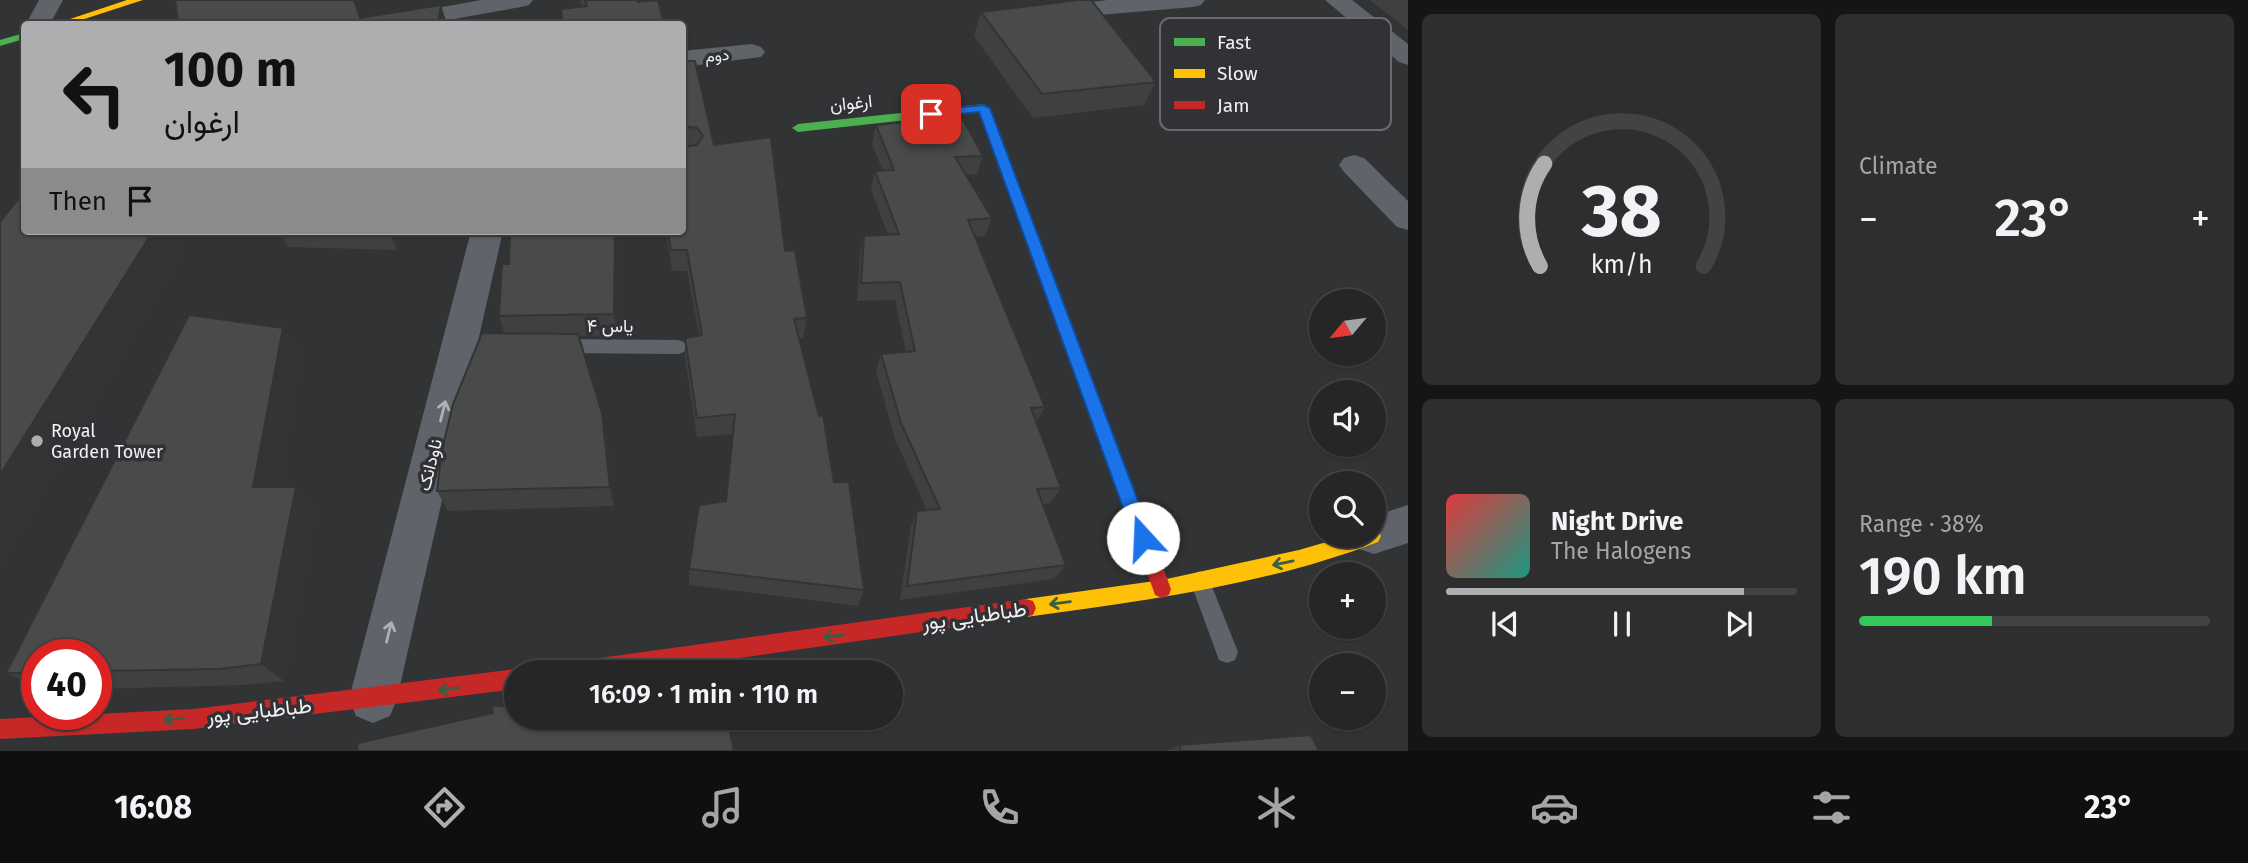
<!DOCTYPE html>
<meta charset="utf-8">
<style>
:root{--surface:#262627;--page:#2e2e2f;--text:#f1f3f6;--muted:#a4a5a7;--line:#424344;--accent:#aeaeb0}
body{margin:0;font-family:"Fira Sans",Vazirmatn,sans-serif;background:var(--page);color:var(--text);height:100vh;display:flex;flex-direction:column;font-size:26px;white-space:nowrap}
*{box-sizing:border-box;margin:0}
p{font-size:23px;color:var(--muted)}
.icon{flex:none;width:38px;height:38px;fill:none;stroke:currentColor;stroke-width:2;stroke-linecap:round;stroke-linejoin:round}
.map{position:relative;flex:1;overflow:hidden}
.sheet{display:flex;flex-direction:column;gap:14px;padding:14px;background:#151515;width:840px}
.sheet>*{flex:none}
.guide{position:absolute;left:21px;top:21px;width:665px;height:214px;border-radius:7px;box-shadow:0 2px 5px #0004,0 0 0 2px var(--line);background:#aeaeb0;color:#111;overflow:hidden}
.needle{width:46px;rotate:241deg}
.tools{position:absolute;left:1309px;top:289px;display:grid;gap:14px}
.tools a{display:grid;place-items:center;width:77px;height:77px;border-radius:50%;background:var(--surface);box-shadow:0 2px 5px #0004,0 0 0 2px var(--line);font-size:35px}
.speed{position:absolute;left:21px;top:639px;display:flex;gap:14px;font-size:35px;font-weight:700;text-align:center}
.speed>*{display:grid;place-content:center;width:91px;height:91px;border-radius:50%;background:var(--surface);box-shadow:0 2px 5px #0004,0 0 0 2px var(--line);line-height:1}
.speed .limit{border:10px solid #d22;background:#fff;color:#111}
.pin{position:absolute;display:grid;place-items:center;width:60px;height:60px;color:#fff;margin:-30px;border-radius:14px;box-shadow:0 4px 10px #0006}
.me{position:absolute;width:77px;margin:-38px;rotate:340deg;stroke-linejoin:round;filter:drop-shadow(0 0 5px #0008)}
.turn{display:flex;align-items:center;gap:24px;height:147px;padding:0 28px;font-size:32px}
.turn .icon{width:91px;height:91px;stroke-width:2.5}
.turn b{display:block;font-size:49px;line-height:60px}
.then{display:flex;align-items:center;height:66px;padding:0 28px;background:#0003;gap:14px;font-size:26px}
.big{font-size:52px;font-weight:600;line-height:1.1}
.sheet .tile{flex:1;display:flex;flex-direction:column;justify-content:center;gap:10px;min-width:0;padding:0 24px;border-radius:10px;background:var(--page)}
.sheet .dial{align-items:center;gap:0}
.dial svg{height:182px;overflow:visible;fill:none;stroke:var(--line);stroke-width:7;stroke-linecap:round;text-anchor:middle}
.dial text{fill:var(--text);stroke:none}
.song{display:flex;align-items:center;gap:21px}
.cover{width:84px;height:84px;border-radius:10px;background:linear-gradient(135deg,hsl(0 70% 55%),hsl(170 70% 35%))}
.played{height:7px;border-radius:4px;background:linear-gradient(90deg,var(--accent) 85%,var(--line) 85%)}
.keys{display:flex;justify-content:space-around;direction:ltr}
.heat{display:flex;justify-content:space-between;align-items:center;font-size:38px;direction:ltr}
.charge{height:10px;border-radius:5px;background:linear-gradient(90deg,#34c759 38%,var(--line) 0)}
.sheet .tiles{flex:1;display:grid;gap:14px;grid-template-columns:repeat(2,1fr)}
.trip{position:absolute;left:504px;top:660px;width:399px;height:70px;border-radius:35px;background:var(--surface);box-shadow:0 2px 5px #0004,0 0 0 2px var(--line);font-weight:600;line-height:70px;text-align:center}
.dock{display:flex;height:112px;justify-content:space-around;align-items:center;background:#0f0f10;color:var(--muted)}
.dock .icon{width:49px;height:49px}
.dock .active{color:var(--accent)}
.dock b{font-size:32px;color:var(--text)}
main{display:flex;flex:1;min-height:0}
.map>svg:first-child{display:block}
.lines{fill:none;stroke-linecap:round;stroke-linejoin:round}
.lane{fill:#61636a;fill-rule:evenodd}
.street{fill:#61636a;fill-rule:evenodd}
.fast{fill:#4caf50;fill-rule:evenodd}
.slow{fill:#ffc107;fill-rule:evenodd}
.jam{fill:#c62828;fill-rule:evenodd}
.wall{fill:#3f4040}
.shaded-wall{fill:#333434}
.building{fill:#494a4a;stroke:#333434;stroke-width:2}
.oneway{stroke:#b0b1b5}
.oneway2{stroke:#3a5e3e}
.route{fill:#1a73e8;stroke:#114b97;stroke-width:2}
.poi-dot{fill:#aeaeb0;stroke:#313235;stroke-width:2.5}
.labels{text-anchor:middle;stroke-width:7;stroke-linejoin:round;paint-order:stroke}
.far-street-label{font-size:16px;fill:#f1f1f3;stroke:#313235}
.street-label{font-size:18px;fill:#f1f1f3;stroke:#313235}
.poi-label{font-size:18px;fill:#f1f1f3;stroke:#313235;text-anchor:start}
.near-street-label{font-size:21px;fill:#f1f1f3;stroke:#313235}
.key{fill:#313235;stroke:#6b6b6e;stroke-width:2}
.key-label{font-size:19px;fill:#f1f1f3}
</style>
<main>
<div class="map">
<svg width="1408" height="751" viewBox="0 0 1408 751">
<rect width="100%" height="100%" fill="#323334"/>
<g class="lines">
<path class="lane" d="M559,339L678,340L684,342L687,347L684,352L678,354L559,353L553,351L550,346L553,341Z
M1200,571L1207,574L1238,652L1235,660L1227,663L1219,660L1190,581L1193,574Z"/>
<path class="street" d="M39,0H63L50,24H26Z
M481,0H533L529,5L521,7L426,24H376L379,19L388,17Z
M1107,0H1205L1201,5L1193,7L1087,16L1078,14L1075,9L1078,4Z
M1325,0H1352L1408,44V65L1399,62Z
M752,44L761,47L765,52L761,57L682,67V51Z
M1354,155L1364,158L1408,201V230L1397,227L1344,172L1339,165L1344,158Z
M471,231H503L397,699L390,716L373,723L356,716L349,699Z
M1408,505V543L1374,554L1359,549L1353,536H1374V516Z"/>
<path class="fast" d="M24,33V39L0,46V40Z
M984,104L990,108L1140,505L1137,511L1131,513L1125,511L1122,505L980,112L798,132L792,128L798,124Z"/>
<path class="slow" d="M127,0H143L69,24H55Z
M1374,528L1378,530L1381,536L1378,542C1266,585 1144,601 1026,617L1019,615L1016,608L1019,601L1026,599L1162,580L1299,550L1347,536H1374Z"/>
<path class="jam" d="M1131,497L1137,499L1140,505L1171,589L1169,595L1162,598L1155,595L1153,589L1122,505L1125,499Z
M1026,599L1033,601L1036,608L1033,615L1026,617L642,672H561L564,665L571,662Z
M516,669L523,672H516V689L194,729L0,739V719L194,709Z"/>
</g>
<path class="wall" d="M580,0H637L638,2L582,7Z
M1370,0H1408V30Z
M981,12L1156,82L1144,105L1033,118L974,36Z
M682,61L714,145L785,251L807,318L803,339H799L834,482L864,590L858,606L689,585V569L726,501L733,434L697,437L685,358V338L699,335L687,271H672L666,231H682Z
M876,125L983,156L977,174L966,175L992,218L985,236L975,237L1045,407L1036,423L1061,488L1050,503L1043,504L1066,565L1054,579L900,600L911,526L917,511L927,510L895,439L876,371L881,354L906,352L895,300L857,301L860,254L864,236L888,235L871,190L875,171H883L872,144Z
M279,231H404L397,250L288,247Z
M510,231H618L617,335L579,336L602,413L606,434L614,506L448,511L437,491L504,333L499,316L509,264Z
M300,354L278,487L315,511L284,681L244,685L96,689V654H37V687L6,673Z
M1179,745L1319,751H1166Z"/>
<path class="shaded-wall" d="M441,5L447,24H438Z
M153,231H195L0,567V475Z
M389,231H404L397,250Z
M615,231H618L617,335L614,314Z
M283,328L300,354L274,510L253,487Z
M602,413L606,434L614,506L610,487Z
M296,487L315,511L284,681L261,664Z"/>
<path class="building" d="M175,0H354L360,18L441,5L438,24H300L301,23L293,24H178Z
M585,0H637L638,2L658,0L664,24H563L561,9L587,6Z
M1079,0H1091L1156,82L1042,94L981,12Z
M682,61H695L714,145L771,137L785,251L795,250L807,318L794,319L819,416L823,415L834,482H849L864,590L689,569L699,505L726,501L735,414L697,418L685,338L702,335L687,250H671L668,231H682V147L697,145L703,136L697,128L682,126Z
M961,116L983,156L955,157L992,218L968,220L1045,407L1031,408L1061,488L1037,489L1066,565L907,586L917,511L940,509L901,423L881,354L915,351L900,282L861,283L864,236L899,234L875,171L894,170L876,125Z
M24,192V231H153L0,475V222Z
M510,231H615L614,314L499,316L502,264H509Z
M189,315L283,328L253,487H296L261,664L219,669L96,671V654H37V673H6Z
M482,333L578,334L602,413L610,487L437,491L442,450L453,404Z
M491,706H516V718H727L734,751H357L358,743L493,713Z
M1311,735L1319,751H1181L1179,745Z"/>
<defs><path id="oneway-shaft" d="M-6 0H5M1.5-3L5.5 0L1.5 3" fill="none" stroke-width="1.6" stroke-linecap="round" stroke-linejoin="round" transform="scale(1.75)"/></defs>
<g class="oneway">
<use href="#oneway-shaft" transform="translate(443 411) rotate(-76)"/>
<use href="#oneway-shaft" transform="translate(389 632) rotate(-76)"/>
</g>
<g class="oneway2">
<use href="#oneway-shaft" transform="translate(1283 563) rotate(168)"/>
<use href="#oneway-shaft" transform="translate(1060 603) rotate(172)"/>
<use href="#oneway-shaft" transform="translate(834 636) rotate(172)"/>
<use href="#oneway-shaft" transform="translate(449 689) rotate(172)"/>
<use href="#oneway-shaft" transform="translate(174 719) rotate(174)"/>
</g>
<path class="route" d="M984,105L990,108L1152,538L1149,544L1143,547L1136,544L1134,538L979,112L931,117L925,114L931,110Z"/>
<circle class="poi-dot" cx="37" cy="441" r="7"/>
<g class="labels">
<g class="far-street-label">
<text transform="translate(717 55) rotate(-5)" y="6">دوم</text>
</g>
<g class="street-label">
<text transform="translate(851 103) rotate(-6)" y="6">ارغوان</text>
<text x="610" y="332">یاس ۴</text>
<text transform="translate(430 465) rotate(-76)" y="6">ناودانک</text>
</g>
<g class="poi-label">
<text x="51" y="437">Royal<tspan x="51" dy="21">Garden Tower</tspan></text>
</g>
<g class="near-street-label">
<text transform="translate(974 616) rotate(-8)" y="7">طباطبایی پور</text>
<text transform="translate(259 711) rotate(-6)" y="7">طباطبایی پور</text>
</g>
</g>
<rect x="1160" y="18" width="231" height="112" rx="10" class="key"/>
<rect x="1174" y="38" width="31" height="8" fill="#4caf50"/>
<rect x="1174" y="69" width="31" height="9" fill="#ffc107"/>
<rect x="1174" y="101" width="31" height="8" fill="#c62828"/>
<g class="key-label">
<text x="1217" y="49">Fast</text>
<text x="1217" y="80">Slow</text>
<text x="1217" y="112">Jam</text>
</g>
</svg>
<div class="tools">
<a><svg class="needle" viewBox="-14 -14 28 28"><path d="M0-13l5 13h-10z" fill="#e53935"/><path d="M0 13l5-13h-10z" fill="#a4a5a7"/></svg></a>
<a><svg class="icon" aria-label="sound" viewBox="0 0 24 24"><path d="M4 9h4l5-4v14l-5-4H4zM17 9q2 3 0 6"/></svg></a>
<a><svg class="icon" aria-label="search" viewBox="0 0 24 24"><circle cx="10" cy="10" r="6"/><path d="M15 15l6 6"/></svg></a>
<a>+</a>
<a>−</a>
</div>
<div class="speed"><div class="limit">40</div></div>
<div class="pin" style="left:931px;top:114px;background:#d93025"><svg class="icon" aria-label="arrive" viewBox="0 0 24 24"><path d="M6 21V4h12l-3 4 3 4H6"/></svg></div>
<svg class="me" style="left:1143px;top:538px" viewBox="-20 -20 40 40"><circle r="19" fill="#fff"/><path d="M0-13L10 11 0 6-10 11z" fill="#1a73e8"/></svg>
<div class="trip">16:09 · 1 min · 110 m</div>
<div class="guide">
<div class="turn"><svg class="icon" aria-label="left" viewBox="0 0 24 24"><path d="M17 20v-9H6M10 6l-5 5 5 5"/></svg><div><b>100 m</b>ارغوان</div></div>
<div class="then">Then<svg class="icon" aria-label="arrive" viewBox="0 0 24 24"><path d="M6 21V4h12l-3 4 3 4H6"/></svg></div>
</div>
</div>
<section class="sheet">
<div class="tiles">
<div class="tile dial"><svg viewBox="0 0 100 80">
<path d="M14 69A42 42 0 1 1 86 69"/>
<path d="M14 69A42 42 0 0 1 16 24" stroke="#aeaeb0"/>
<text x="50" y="56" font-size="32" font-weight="700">38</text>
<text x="50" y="72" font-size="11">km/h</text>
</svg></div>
<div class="tile"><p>Climate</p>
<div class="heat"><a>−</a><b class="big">23°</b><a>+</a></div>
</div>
<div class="tile">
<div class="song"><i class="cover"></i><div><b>Night Drive</b><p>The Halogens</p></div></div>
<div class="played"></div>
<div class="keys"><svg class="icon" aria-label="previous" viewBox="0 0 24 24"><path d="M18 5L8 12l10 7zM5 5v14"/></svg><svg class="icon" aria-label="pause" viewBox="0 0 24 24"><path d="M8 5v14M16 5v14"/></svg><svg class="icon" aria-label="next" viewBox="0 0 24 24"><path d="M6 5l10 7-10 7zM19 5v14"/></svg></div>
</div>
<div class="tile"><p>Range · 38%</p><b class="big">190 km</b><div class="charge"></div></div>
</div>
</section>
</main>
<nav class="dock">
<b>16:08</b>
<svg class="icon active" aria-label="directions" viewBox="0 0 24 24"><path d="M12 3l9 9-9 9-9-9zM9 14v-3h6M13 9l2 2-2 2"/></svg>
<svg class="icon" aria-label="music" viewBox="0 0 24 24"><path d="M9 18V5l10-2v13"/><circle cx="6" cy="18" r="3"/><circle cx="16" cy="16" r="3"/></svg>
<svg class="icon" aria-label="phone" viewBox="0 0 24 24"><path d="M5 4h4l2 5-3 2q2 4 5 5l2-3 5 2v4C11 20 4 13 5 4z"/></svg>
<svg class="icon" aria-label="climate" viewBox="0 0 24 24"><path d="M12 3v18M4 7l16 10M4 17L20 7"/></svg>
<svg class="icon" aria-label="car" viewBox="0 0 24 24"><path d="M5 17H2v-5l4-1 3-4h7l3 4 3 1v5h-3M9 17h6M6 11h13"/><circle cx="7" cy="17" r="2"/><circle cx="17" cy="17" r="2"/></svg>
<svg class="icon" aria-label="filters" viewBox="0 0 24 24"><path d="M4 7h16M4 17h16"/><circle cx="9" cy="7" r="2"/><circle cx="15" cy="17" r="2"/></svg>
<b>23°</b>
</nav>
